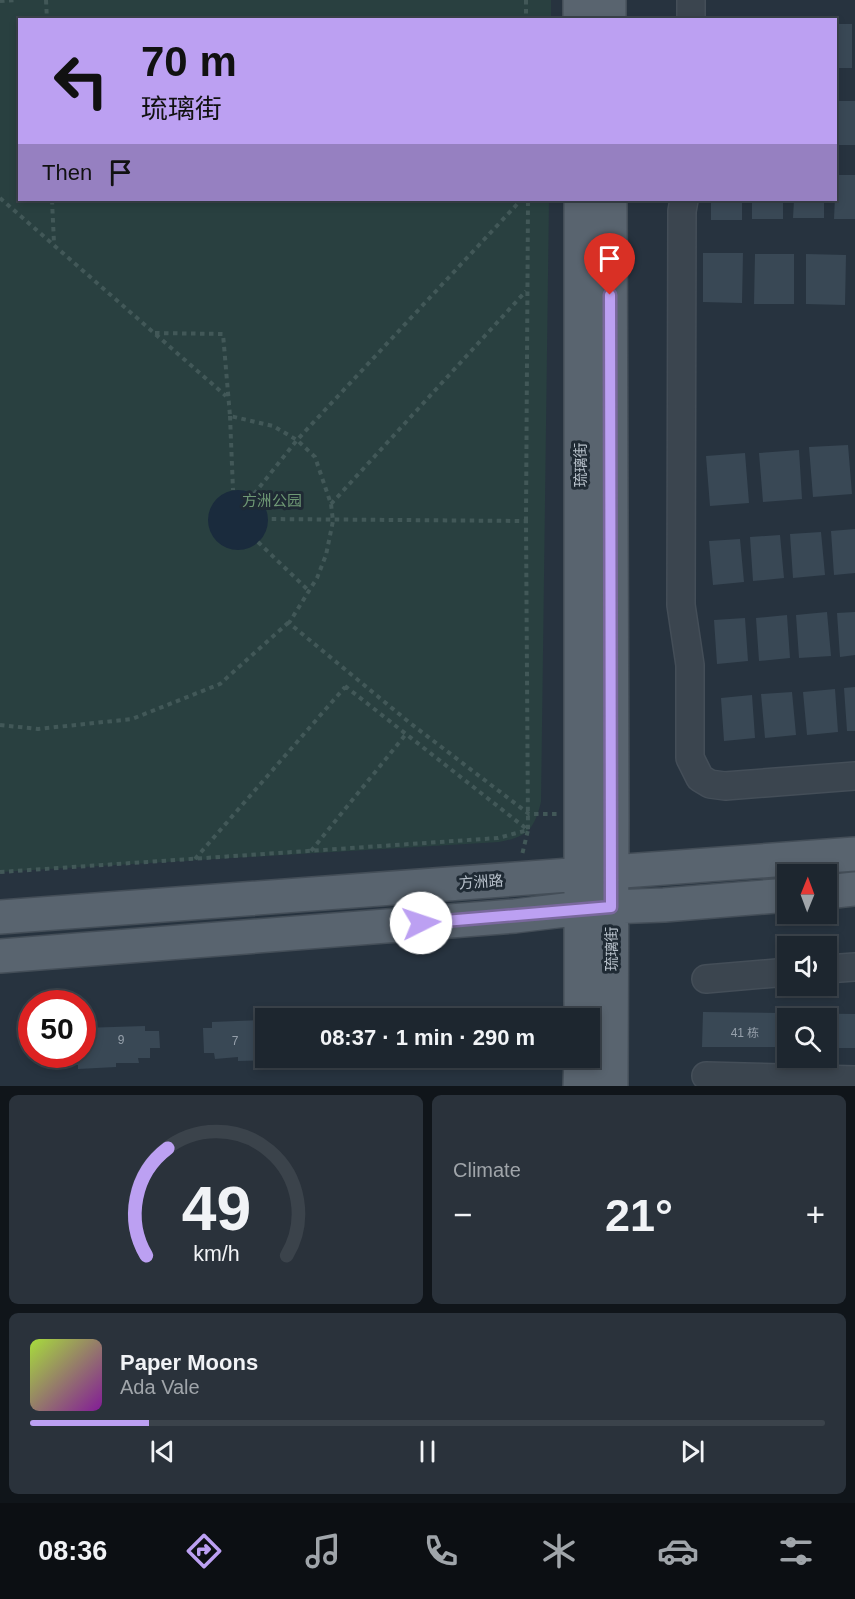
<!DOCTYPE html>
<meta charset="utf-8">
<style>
:root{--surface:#1d262f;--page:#2a323b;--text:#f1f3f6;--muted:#a0a5aa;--line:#3b434b;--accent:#bca0f2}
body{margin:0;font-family:Arial,"Noto Sans SC",sans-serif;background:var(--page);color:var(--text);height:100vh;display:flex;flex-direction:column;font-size:22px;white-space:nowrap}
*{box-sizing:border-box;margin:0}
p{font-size:20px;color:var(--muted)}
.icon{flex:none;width:33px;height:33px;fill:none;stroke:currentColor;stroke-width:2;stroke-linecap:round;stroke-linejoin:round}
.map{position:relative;height:1086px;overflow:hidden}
.sheet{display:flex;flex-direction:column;gap:9px;padding:9px;background:#10151a;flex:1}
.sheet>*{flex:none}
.banner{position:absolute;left:18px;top:18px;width:819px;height:183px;border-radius:0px;box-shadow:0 3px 9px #0003,0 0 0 2px var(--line);background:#bca0f2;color:#111;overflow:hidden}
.needle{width:39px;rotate:1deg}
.controls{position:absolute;left:777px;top:864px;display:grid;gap:12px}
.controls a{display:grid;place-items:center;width:60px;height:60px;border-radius:0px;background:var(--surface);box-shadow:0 3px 9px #0003,0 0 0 2px var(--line);font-size:30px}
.speed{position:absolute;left:18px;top:990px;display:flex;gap:12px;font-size:30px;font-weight:700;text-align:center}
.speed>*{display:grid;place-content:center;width:78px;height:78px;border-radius:50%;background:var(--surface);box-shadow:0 3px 9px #0003,0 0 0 2px var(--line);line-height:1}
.speed .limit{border:9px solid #d22;background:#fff;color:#111}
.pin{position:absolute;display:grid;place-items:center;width:51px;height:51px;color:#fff;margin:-62px -26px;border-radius:50% 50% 50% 0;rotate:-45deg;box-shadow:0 0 6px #0007}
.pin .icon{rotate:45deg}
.me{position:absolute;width:66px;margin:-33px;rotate:86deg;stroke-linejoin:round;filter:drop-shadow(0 0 4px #0008)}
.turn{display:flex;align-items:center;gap:21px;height:126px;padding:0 24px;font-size:27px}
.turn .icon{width:78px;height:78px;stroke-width:2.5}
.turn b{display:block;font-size:42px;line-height:51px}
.then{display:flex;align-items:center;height:57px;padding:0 24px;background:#0003;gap:12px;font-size:22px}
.big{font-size:45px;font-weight:700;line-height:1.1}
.sheet .tile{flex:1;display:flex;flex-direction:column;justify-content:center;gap:9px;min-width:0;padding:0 21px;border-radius:9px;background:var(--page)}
.sheet .dial{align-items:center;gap:0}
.dial svg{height:156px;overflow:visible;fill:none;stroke:var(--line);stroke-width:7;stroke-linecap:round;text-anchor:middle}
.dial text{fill:var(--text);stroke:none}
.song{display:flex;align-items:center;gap:18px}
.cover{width:72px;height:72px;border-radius:9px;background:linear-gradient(135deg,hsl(80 70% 55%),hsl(290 70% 35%))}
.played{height:6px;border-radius:3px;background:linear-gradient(90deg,var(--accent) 15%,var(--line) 15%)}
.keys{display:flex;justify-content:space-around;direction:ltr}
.heat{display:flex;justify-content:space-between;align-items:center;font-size:33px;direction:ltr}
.sheet .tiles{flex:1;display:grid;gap:9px;grid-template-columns:1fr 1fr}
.tile:last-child{grid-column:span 2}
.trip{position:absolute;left:255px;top:1008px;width:345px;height:60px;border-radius:0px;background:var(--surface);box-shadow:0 3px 9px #0003,0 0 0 2px var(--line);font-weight:700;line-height:60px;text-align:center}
.dock{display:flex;height:96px;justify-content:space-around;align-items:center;background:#0c0f13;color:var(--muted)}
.dock .icon{width:42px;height:42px}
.dock .active{color:var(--accent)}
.dock b{font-size:27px;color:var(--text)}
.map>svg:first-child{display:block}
.green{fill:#294040}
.water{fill:#1a2b3d}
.building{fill:#394855}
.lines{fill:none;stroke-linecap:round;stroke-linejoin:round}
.minor-casing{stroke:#444e58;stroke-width:30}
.major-casing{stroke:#444e58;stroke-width:36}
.path{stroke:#425858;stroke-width:4;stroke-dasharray:4.5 4.5;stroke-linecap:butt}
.minor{stroke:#3b454f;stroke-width:27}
.major{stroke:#59646f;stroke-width:33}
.route-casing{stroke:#7a689d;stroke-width:15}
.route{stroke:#bca0f2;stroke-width:10}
.labels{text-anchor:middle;stroke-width:6;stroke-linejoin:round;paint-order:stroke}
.number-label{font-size:12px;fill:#96a0ab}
.street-label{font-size:15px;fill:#b7c0ca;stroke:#1f2a34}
.park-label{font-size:15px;fill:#6f9975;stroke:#1f2a34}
</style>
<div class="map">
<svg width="855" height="1086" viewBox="0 0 855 1086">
<rect width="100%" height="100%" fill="#27333f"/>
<path class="green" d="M0,0H551V20H20V200H549L541,802C534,830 527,837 499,842L0,872Z"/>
<path class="water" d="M208 520a30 30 0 1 1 60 0a30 30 0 1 1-60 0Z"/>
<path class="building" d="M836,24H852V68H836Z
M836,101H855V145H836Z
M836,175H855V219H834Z
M711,200H742V220H711Z
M752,200H783V219H752Z
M794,200H824V218H793Z
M703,253H743L742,303L703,302Z
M755,254H794V304H754Z
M806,254L846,255L845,305L806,304Z
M848,445L852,494L813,497L809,447Z
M799,450L802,499L763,502L759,453Z
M745,453L749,503L710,506L706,456Z
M855,529V573L834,575L831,531Z
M821,532L825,575L793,578L790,534Z
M780,535L784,578L753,581L750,537Z
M740,539L744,582L713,585L709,541Z
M827,612L831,656L799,658L796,615Z
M855,612V655L840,657L837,613Z
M787,615L790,658L759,661L756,618Z
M745,618L748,661L717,664L714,620Z
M855,687V731H847L844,688Z
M835,689L838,732L807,735L803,692Z
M792,692L796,735L765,738L761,694Z
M752,695L755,738L724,741L721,698Z
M458,1006L459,1016H463L464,1018H356V1016H365V1010Z
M703,1012L855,1014V1048H826V1018H788V1047H702Z
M266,1020V1058H277V1060L238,1061V1057L215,1059L214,1053H204L203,1028H212V1022Z
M145,1026V1031H159L160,1048H150V1058H138L139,1063H116V1067L78,1069V1065L54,1066V1061H44L43,1054H82V1028Z"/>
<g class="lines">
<defs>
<path id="minor" d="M691,20V0
M684,200L682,211L681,605L690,665V758L700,778L710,784L725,786L855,776
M826,969L855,967
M706,979L788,972
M706,1076L855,1080"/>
<path id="major" d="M580,0V20
M609,0V20
M581,200V1018
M610,200L612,819L611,1086
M826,892L855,889
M0,917L855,854
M0,956L515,916L582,908L664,905L788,895
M580,1086L581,1058"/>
</defs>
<use href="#minor" class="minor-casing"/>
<use href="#major" class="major-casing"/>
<path class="path" d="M46,0L47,20
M526,0V20
M0,1L16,0
M0,198L226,396
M52,200L54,243
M155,333L223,334L230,416L273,426L297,440L315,457L331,504L333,521L326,555L317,578L289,623L410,723L529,814H558
M230,416L233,490
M254,494L297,440L521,200
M331,504L526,291
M526,521L528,200
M258,542L309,591
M345,686L528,830L522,855
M0,725L38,729L132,719L220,684L290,621
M311,851L406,734
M195,859L345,687
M0,872L498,838L528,830L526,521L268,519"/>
<use href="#minor" class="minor"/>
<use href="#major" class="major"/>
</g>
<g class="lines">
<defs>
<path id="route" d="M421,923L611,907L610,295"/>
</defs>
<use href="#route" class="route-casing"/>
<use href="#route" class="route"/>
</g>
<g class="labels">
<g class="number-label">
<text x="745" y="1037">41 栋</text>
<text x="121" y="1044">9</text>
<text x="235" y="1045">7</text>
</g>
<g class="street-label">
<text transform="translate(581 465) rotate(-90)" y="5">琉璃街</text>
<text transform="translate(481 882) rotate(-4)" y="5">方洲路</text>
<text transform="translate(612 949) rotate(-90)" y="5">琉璃街</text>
</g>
<g class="park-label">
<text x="272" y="506">方洲公园</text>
</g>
</g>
</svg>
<div class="controls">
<a><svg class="needle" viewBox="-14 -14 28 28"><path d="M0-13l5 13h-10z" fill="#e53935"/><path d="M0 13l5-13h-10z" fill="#a0a5aa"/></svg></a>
<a><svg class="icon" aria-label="sound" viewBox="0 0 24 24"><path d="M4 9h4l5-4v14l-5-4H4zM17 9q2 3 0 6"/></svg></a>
<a><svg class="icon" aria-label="search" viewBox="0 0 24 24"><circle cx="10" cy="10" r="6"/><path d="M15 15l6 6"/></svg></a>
</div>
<div class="speed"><div class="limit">50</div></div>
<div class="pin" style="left:610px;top:295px;background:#d93025"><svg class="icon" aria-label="arrive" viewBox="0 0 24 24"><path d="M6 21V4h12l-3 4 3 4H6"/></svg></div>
<svg class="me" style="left:421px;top:923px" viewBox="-20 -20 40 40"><circle r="19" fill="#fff"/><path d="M0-13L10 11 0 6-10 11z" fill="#bca0f2"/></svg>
<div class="trip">08:37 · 1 min · 290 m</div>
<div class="banner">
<div class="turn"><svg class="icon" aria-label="left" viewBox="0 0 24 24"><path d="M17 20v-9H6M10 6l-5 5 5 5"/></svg><div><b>70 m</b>琉璃街</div></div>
<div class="then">Then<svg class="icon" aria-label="arrive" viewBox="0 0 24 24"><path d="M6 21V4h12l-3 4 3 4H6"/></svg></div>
</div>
</div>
<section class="sheet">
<div class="tiles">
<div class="tile dial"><svg viewBox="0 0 100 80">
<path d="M14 69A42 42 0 1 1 86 69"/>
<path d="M14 69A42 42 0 0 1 25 14" stroke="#bca0f2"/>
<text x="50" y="56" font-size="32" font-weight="700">49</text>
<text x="50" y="72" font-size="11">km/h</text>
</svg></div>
<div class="tile"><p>Climate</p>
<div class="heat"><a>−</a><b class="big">21°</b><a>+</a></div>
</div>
<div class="tile">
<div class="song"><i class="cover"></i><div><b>Paper Moons</b><p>Ada Vale</p></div></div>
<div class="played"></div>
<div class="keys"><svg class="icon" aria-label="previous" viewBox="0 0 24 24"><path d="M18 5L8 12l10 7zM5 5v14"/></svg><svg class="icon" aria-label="pause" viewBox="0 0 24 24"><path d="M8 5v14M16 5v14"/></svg><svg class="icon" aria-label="next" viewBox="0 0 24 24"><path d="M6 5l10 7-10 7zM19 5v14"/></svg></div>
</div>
</div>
</section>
<nav class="dock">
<b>08:36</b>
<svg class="icon active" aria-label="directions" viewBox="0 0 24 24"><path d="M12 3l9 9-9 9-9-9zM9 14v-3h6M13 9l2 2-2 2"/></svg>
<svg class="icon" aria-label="music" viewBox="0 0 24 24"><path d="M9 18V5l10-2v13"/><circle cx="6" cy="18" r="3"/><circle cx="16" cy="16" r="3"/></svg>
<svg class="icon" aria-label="phone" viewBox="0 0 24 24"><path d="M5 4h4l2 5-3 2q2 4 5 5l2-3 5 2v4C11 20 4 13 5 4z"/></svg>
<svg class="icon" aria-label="climate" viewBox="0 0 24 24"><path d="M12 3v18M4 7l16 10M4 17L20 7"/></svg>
<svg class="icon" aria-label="car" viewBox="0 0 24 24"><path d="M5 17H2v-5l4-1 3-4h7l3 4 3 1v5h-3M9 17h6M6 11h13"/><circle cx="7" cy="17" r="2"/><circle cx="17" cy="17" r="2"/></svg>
<svg class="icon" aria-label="filters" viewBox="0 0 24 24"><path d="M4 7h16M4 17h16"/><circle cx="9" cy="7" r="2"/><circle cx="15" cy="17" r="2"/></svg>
</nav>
